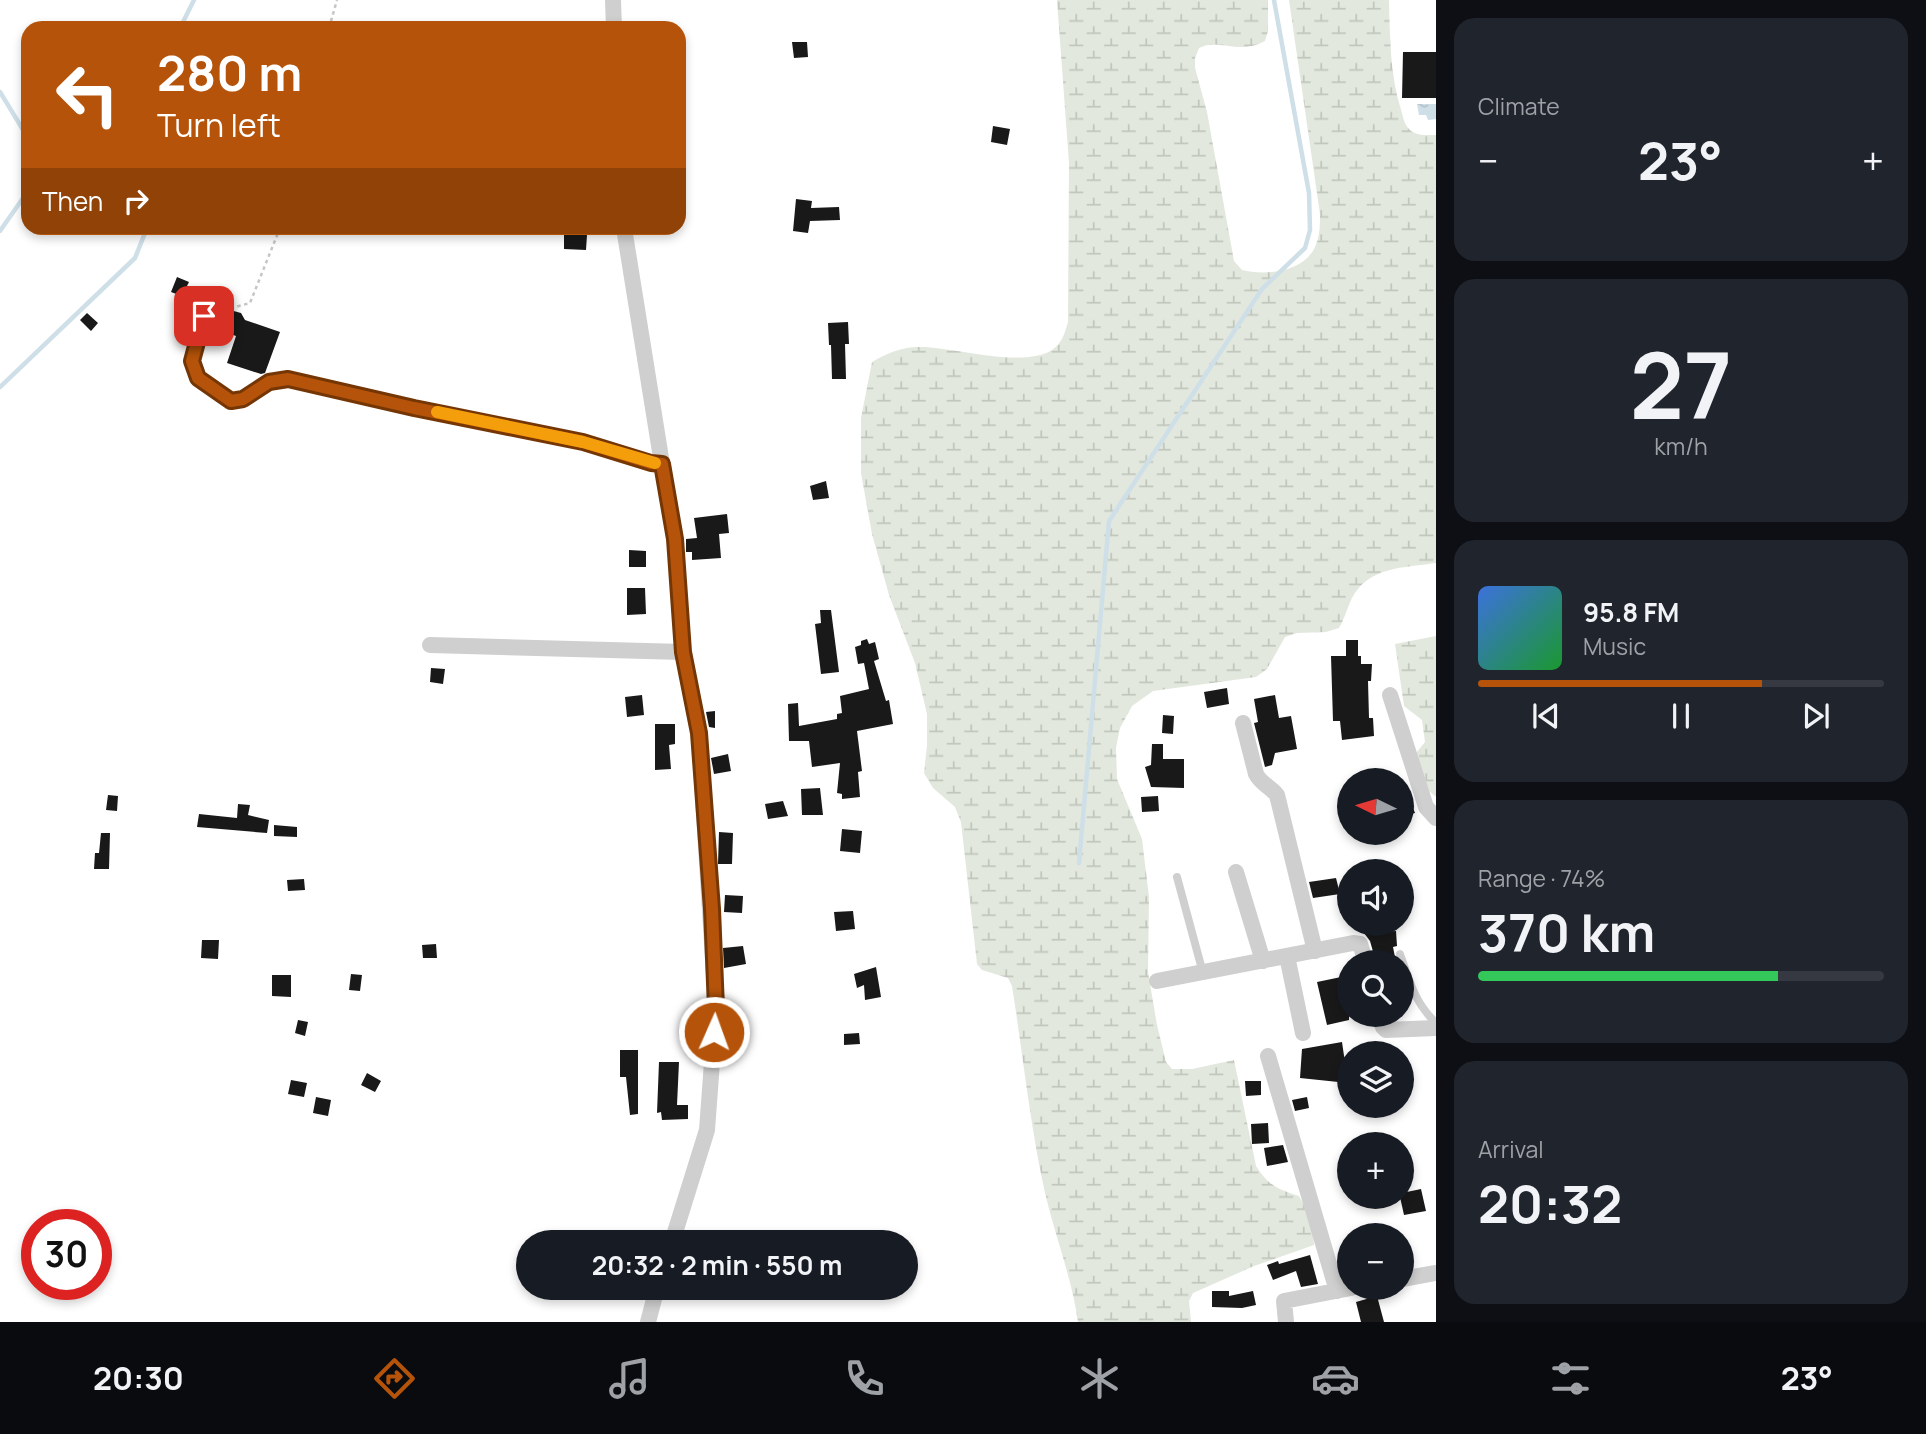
<!DOCTYPE html>
<meta charset="utf-8">
<style>
:root{--surface:#171b24;--page:#20242c;--text:#f1f3f6;--muted:#9ea1a6;--line:#363941;--accent:#b45309}
body{margin:0;font-family:Manrope,sans-serif;background:var(--page);color:var(--text);height:100vh;display:flex;flex-direction:column;font-size:26px;white-space:nowrap}
*{box-sizing:border-box;margin:0}
p{font-size:23px;color:var(--muted)}
.icon{flex:none;width:38px;height:38px;fill:none;stroke:currentColor;stroke-width:2;stroke-linecap:round;stroke-linejoin:round}
.map{position:relative;flex:1;overflow:hidden}
.sheet{display:flex;flex-direction:column;gap:18px;padding:18px;background:#0d0f14;width:490px}
.sheet>*{flex:none}
.banner{position:absolute;left:21px;top:21px;width:665px;height:214px;border-radius:21px;box-shadow:0 4px 10px #0003;background:#b45309;color:#fff;overflow:hidden}
.needle{width:46px;rotate:275deg}
.tools{position:absolute;left:1337px;top:768px;display:grid;gap:14px}
.tools a{display:grid;place-items:center;width:77px;height:77px;border-radius:50%;background:var(--surface);box-shadow:0 4px 10px #0003;font-size:35px}
.speed{position:absolute;left:21px;top:1209px;display:flex;gap:14px;font-size:35px;font-weight:700;text-align:center}
.speed>*{display:grid;place-content:center;width:91px;height:91px;border-radius:50%;background:var(--surface);box-shadow:0 4px 10px #0003;line-height:1}
.speed .limit{border:10px solid #d22;background:#fff;color:#111}
.pin{position:absolute;display:grid;place-items:center;width:60px;height:60px;color:#fff;margin:-30px;border-radius:14px;box-shadow:0 4px 10px #0006}
.me{position:absolute;width:77px;margin:-38px;rotate:2deg;stroke-linejoin:round;filter:drop-shadow(0 0 5px #0008)}
.turn{display:flex;align-items:center;gap:24px;height:147px;padding:0 21px;font-size:32px}
.turn .icon{width:91px;height:91px;stroke-width:2.5}
.turn b{display:block;font-size:49px;line-height:60px}
.then{display:flex;align-items:center;height:66px;padding:0 21px;background:#0003;gap:14px;font-size:26px}
.big{font-size:52px;font-weight:700;line-height:1.1}
.sheet .tile{flex:1;display:flex;flex-direction:column;justify-content:center;gap:10px;min-width:0;padding:0 24px;border-radius:21px;background:var(--page)}
.sheet .dial{align-items:center;gap:0}
.dial b{font-size:91px;line-height:1}
.song{display:flex;align-items:center;gap:21px}
.cover{width:84px;height:84px;border-radius:10px;background:linear-gradient(135deg,hsl(220 70% 55%),hsl(130 70% 35%))}
.played{height:7px;border-radius:4px;background:linear-gradient(90deg,var(--accent) 70%,var(--line) 70%)}
.keys{display:flex;justify-content:space-around;direction:ltr}
.heat{display:flex;justify-content:space-between;align-items:center;font-size:38px;direction:ltr}
.charge{height:10px;border-radius:5px;background:linear-gradient(90deg,#34c759 74%,var(--line) 0)}
.trip{position:absolute;left:516px;top:1230px;width:402px;height:70px;border-radius:35px;background:var(--surface);box-shadow:0 4px 10px #0003;font-weight:700;line-height:70px;text-align:center}
.menu{display:flex;height:112px;justify-content:space-around;align-items:center;background:#090b0e;color:var(--muted)}
.menu .icon{width:49px;height:49px}
.menu .selected{color:var(--accent)}
.menu b{font-size:32px;color:var(--text)}
main{display:flex;flex:1;min-height:0}
.map>svg:first-child{display:block}
.wetland{fill:url(#wetland-marsh)}
.water{fill:url(#water-ripples)}
.lines{fill:none;stroke-linecap:round;stroke-linejoin:round}
.stream{stroke:#cfdfe8;stroke-width:4.5}
.building{fill:#191919}
.path{stroke:#c6c6c6;stroke-width:2.5;stroke-dasharray:3.5 3.5;stroke-linecap:butt}
.lane{stroke:#cfcfcf;stroke-width:8}
.street{stroke:#cfcfcf;stroke-width:16}
.route-casing{stroke:#753606;stroke-width:18}
.route{stroke:#b45309;stroke-width:12}
.slow{stroke:#f59e0b;stroke-width:12}
</style>
<main>
<div class="map">
<svg width="1436" height="1322" viewBox="0 0 1436 1322">
<defs>
<pattern id="wetland-marsh" width="20" height="14" patternUnits="userSpaceOnUse" patternTransform="scale(1.75)"><rect width="20" height="14" fill="#e2e8dd"/><path d="M1 5h8M5 5V1M11 12h8M15 12V8" fill="none" stroke="#c2c7be"/></pattern>
<pattern id="water-ripples" width="26" height="14" patternUnits="userSpaceOnUse" patternTransform="scale(1.75)"><rect width="26" height="14" fill="#cfdfe8"/><path d="M2 4q2-2 4 0t4 0M15 11q2-2 4 0t4 0" fill="none" stroke="#b2c0c7"/></pattern>
</defs>
<rect width="100%" height="100%" fill="#fff"/>
<path class="wetland" d="M1057,0H1268V31L1265,41C1238,56 1219,37 1199,48L1195,58V68L1207,112L1234,261L1242,270C1265,276 1304,272 1315,247C1320,237 1320,225 1320,214L1289,0H1389C1390,38 1390,74 1401,110C1403,116 1404,125 1410,130C1416,136 1428,135 1436,135V563C1404,568 1369,566 1352,598C1347,608 1345,618 1339,628L1326,632L1297,633L1285,637L1267,669L1256,677L1153,691L1132,706L1120,728L1116,748L1117,779L1142,839L1149,897L1148,972L1157,1025L1166,1062L1172,1069H1192L1234,1060L1256,1166C1268,1185 1277,1189 1299,1196C1308,1211 1313,1227 1314,1245L1254,1266L1193,1293L1189,1301L1191,1322H1078C1072,1278 1055,1236 1045,1193C1030,1125 1023,1055 1012,986L1008,978L982,970L977,964L961,822L955,807L933,788L924,773L927,746V714L915,663L889,595L872,534L861,473V418L872,362C886,354 901,347 918,347C951,345 1039,375 1060,342C1064,337 1066,328 1068,322L1069,163Z
M1436,636V797L1429,791L1416,753L1425,742L1422,720L1404,706L1395,644Z"/>
<path class="water" d="M1417,104H1436V119L1428,120L1426,115H1419Z"/>
<g class="lines">
<path class="stream" d="M180,28L194,0
M0,92L28,138
M0,231L28,191
M0,387L135,258L147,228
M1079,863L1109,521L1262,289L1305,248L1310,230L1309,193L1274,0"/>
</g>
<path class="building" d="M792,42H807L808,57L794,58Z
M1403,52H1436V98H1402Z
M993,126L1010,129L1007,145L991,142Z
M796,199L812,201L811,208L839,207L840,220L810,221L808,233L793,231Z
M564,234L587,235L586,250L564,249Z
M177,277L189,282L187,286L214,296L211,307L171,292Z
M230,310L241,313L245,320L280,332L265,373L261,374L227,363L236,336L222,331Z
M87,313L98,323L91,331L80,320Z
M848,322L849,344H845L846,379H832L831,345H829L828,323Z
M826,481L829,498L813,500L810,486Z
M727,514L729,533L719,534L721,558L692,560V552H686V539L697,538L694,518Z
M629,550L646,551V567H629Z
M627,588H645L646,614L627,615Z
M820,610H831L839,672L821,674L815,624L821,623Z
M867,639L869,644L875,642L879,659L874,661L886,701L889,700L893,724L857,731L862,771L858,772L860,797L842,799V794L837,793L840,763L812,767L809,741H789L788,704L798,703L799,726L837,719V714L842,713L840,696L869,689L864,663L858,664L855,647L861,645V641Z
M1346,640H1358V656H1361V664H1372L1371,681H1368L1369,718H1373L1374,736L1342,740L1340,721H1333L1331,656H1346Z
M431,668L445,669L443,684L430,682Z
M1227,688L1229,704L1207,708L1204,692Z
M642,695L644,715L627,717L625,697Z
M1275,695L1279,718L1291,716L1297,749L1275,753L1272,765L1265,767L1254,723L1258,722L1254,699Z
M715,711V728L709,727L706,712Z
M1163,715L1174,716L1173,734L1162,733Z
M655,724H675V744L669,745L671,769L655,770Z
M1152,744H1163V759H1184V788L1151,787L1145,767L1151,765Z
M728,754L731,771L714,774L711,758Z
M1402,780L1415,813L1402,816Z
M820,788L823,815H802L801,789Z
M108,795L118,796L117,811L106,810Z
M1158,796L1159,811L1142,812L1141,797Z
M783,801L788,816L768,819L765,804Z
M238,804L250,805L248,815L269,820L267,833L197,827L199,814L237,818Z
M274,825L297,827V837L274,836Z
M842,829L862,831L860,853L840,851Z
M719,832L733,833L732,864H718Z
M101,833H110L109,869H94L95,853H99Z
M1336,878L1340,894L1313,898L1309,882Z
M304,879L305,890L288,891L287,880Z
M725,895L743,896L742,913L724,912Z
M853,911L855,929L836,931L834,912Z
M1396,931L1397,946L1393,947L1396,962H1376L1370,941L1364,933Z
M202,940H219L218,959L201,958Z
M436,944L437,958H423L422,945Z
M743,946L746,964L724,968L723,948Z
M876,967L881,997L865,1000L864,985L857,988L854,974Z
M351,974L362,975L360,991L349,990Z
M272,975H291V997L272,996Z
M1346,976L1349,991V1020L1327,1025L1317,982Z
M298,1020L308,1022L305,1036L295,1033Z
M681,1022L696,1023L694,1046L680,1039Z
M859,1033L860,1044L844,1045V1034Z
M1342,1042L1348,1083L1300,1078L1302,1049Z
M620,1050H638V1114L630,1115L626,1077H620Z
M659,1062H679L677,1105H688V1119L662,1120L661,1112L657,1113Z
M367,1073L381,1081L375,1092L361,1085Z
M291,1080L307,1083L304,1097L288,1094Z
M1245,1081H1261V1095L1246,1096Z
M316,1097L331,1100L328,1116L313,1113Z
M1307,1097L1309,1108L1295,1111L1292,1100Z
M1268,1123L1269,1143L1252,1144L1251,1124Z
M1283,1145L1288,1162L1267,1166L1264,1148Z
M1421,1189L1426,1211L1404,1215L1400,1197L1402,1193Z
M1310,1255L1318,1284L1301,1287L1296,1271L1273,1280L1267,1265L1278,1261L1279,1264Z
M1212,1291H1229V1296L1253,1291L1256,1305L1242,1308L1212,1307Z
M1377,1296L1384,1322H1361L1356,1302Z"/>
<g class="lines">
<path class="path" d="M329,28L337,0
M217,312L250,303L280,228"/>
<path class="lane" d="M1177,877L1203,973
M1400,954C1410,982 1414,1002 1436,1023"/>
<path class="street" d="M613,0L614,28
M204,316L192,361L198,378L231,401L243,399L269,382L288,379L414,408L583,442L651,463L662,464L624,228
M662,464L675,539L683,652
M430,645L683,652L699,733L716,1008L707,1130L672,1242
M1390,695L1426,807L1436,818
M1243,723L1256,774C1261,784 1271,787 1277,795L1315,951
M1236,872L1263,961
M1287,956L1303,1033
M1157,981L1353,943L1360,944L1366,962
M1378,1015L1383,1027L1386,1030L1436,1028
M1268,1056L1337,1291
M1402,1279L1436,1273
M648,1322L657,1288
M1286,1322L1284,1301L1351,1288"/>
</g>
<g class="lines">
<defs>
<path id="route" d="M204,316L192,361L198,378L231,401L243,399L269,382L288,379L414,408L583,442L651,463L662,464L675,539L683,652L699,733L712,909L716,1008L714,1032"/>
</defs>
<use href="#route" class="route-casing"/>
<use href="#route" class="route"/>
<path class="slow" d="M437,412L583,442L655,463"/>
</g>
</svg>
<div class="tools">
<a><svg class="needle" viewBox="-14 -14 28 28"><path d="M0-13l5 13h-10z" fill="#e53935"/><path d="M0 13l5-13h-10z" fill="#9ea1a6"/></svg></a>
<a><svg class="icon" aria-label="sound" viewBox="0 0 24 24"><path d="M4 9h4l5-4v14l-5-4H4zM17 9q2 3 0 6"/></svg></a>
<a><svg class="icon" aria-label="search" viewBox="0 0 24 24"><circle cx="10" cy="10" r="6"/><path d="M15 15l6 6"/></svg></a>
<a><svg class="icon" aria-label="layers" viewBox="0 0 24 24"><path d="M12 4l9 5-9 5-9-5zM3 14l9 5 9-5"/></svg></a>
<a>+</a>
<a>−</a>
</div>
<div class="speed"><div class="limit">30</div></div>
<div class="pin" style="left:204px;top:316px;background:#d93025"><svg class="icon" aria-label="arrive" viewBox="0 0 24 24"><path d="M6 21V4h12l-3 4 3 4H6"/></svg></div>
<svg class="me" style="left:714px;top:1032px" viewBox="-20 -20 40 40"><circle r="17" fill="#b45309" stroke="#fff" stroke-width="3"/><path d="M0-11L8 9 0 5-8 9z" fill="#fff"/></svg>
<div class="trip">20:32 · 2 min · 550 m</div>
<div class="banner">
<div class="turn"><svg class="icon" aria-label="left" viewBox="0 0 24 24"><path d="M17 20v-9H6M10 6l-5 5 5 5"/></svg><div><b>280 m</b>Turn left</div></div>
<div class="then">Then<svg class="icon" aria-label="right" viewBox="0 0 24 24"><path d="M7 20v-9h11M14 6l5 5-5 5"/></svg></div>
</div>
</div>
<section class="sheet">
<div class="tile"><p>Climate</p>
<div class="heat"><a>−</a><b class="big">23°</b><a>+</a></div>
</div>
<div class="tile dial"><b>27</b><p>km/h</p></div>
<div class="tile">
<div class="song"><i class="cover"></i><div><b>95.8 FM</b><p>Music</p></div></div>
<div class="played"></div>
<div class="keys"><svg class="icon" aria-label="previous" viewBox="0 0 24 24"><path d="M18 5L8 12l10 7zM5 5v14"/></svg><svg class="icon" aria-label="pause" viewBox="0 0 24 24"><path d="M8 5v14M16 5v14"/></svg><svg class="icon" aria-label="next" viewBox="0 0 24 24"><path d="M6 5l10 7-10 7zM19 5v14"/></svg></div>
</div>
<div class="tile"><p>Range · 74%</p><b class="big">370 km</b><div class="charge"></div></div>
<div class="tile"><p>Arrival</p><b class="big">20:32</b></div>
</section>
</main>
<nav class="menu">
<b>20:30</b>
<svg class="icon selected" aria-label="directions" viewBox="0 0 24 24"><path d="M12 3l9 9-9 9-9-9zM9 14v-3h6M13 9l2 2-2 2"/></svg>
<svg class="icon" aria-label="music" viewBox="0 0 24 24"><path d="M9 18V5l10-2v13"/><circle cx="6" cy="18" r="3"/><circle cx="16" cy="16" r="3"/></svg>
<svg class="icon" aria-label="phone" viewBox="0 0 24 24"><path d="M5 4h4l2 5-3 2q2 4 5 5l2-3 5 2v4C11 20 4 13 5 4z"/></svg>
<svg class="icon" aria-label="climate" viewBox="0 0 24 24"><path d="M12 3v18M4 7l16 10M4 17L20 7"/></svg>
<svg class="icon" aria-label="car" viewBox="0 0 24 24"><path d="M5 17H2v-5l4-1 3-4h7l3 4 3 1v5h-3M9 17h6M6 11h13"/><circle cx="7" cy="17" r="2"/><circle cx="17" cy="17" r="2"/></svg>
<svg class="icon" aria-label="filters" viewBox="0 0 24 24"><path d="M4 7h16M4 17h16"/><circle cx="9" cy="7" r="2"/><circle cx="15" cy="17" r="2"/></svg>
<b>23°</b>
</nav>
